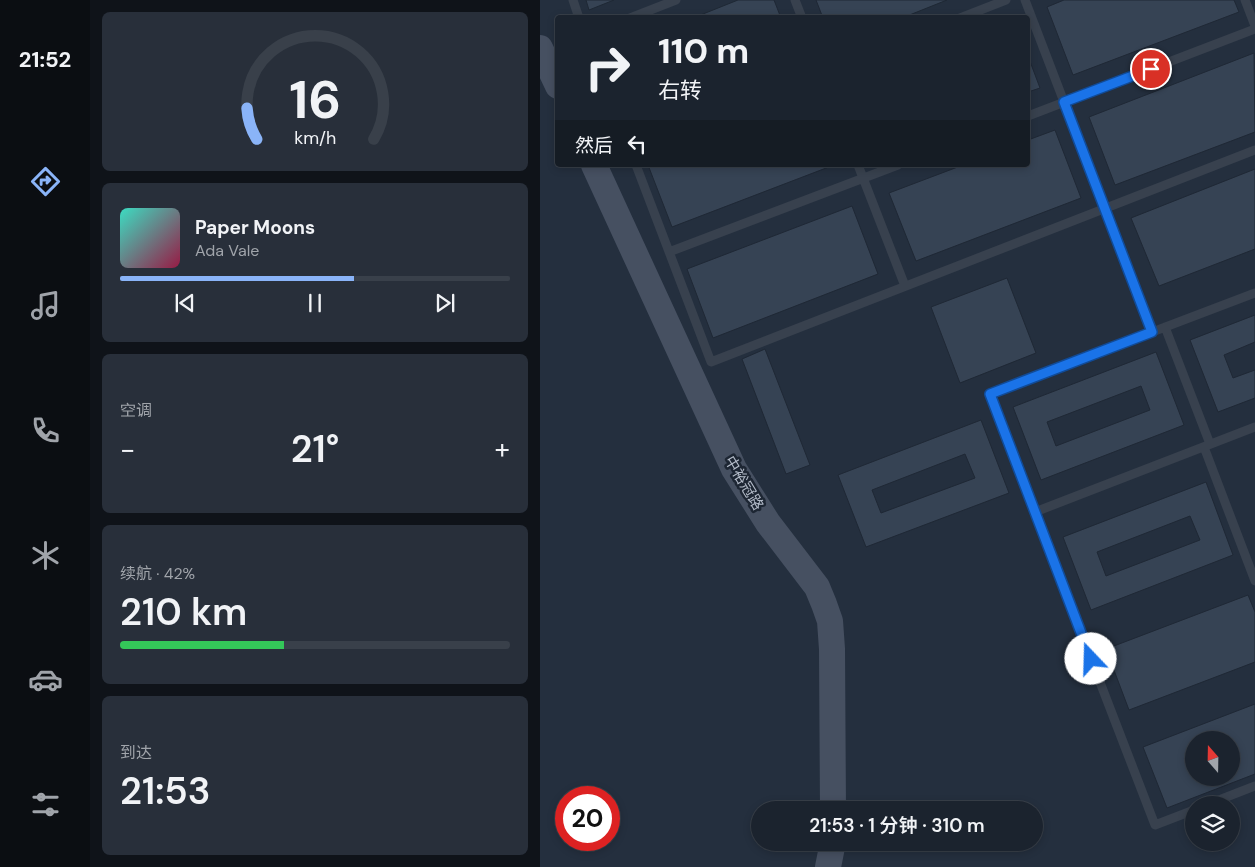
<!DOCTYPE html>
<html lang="zh">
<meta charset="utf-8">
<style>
:root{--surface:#1b232e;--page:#282f3a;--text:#f1f3f6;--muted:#a0a4aa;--line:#39404a;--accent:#8ab4f8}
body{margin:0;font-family:"DM Sans","Noto Sans SC",sans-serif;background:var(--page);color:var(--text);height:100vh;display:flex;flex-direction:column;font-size:19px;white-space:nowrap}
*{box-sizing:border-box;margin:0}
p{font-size:16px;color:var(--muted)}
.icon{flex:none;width:28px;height:28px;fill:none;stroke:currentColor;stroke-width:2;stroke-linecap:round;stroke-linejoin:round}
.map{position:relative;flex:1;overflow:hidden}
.panel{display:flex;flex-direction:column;gap:12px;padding:12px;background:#0f1319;width:450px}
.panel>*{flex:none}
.guide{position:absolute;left:15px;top:15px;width:475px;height:152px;border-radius:5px;box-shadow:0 2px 8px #0003,0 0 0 1px var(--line);background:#1b232e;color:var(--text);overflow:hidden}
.needle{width:32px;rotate:340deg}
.buttons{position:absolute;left:645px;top:731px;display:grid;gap:10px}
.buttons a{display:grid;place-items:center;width:55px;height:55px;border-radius:50%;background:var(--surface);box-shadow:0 2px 8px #0003,0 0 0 1px var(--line);font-size:25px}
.speed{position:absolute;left:15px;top:786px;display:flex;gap:10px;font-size:25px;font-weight:700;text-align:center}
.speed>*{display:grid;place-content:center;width:65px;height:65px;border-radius:50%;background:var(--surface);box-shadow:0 2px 8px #0003,0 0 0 1px var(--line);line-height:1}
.speed .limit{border:8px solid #d22;background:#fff;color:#111}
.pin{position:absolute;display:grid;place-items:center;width:42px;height:42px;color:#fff;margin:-21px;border:2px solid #fff;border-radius:50%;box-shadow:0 1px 5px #0007}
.me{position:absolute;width:55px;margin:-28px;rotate:339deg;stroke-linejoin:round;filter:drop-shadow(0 0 4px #0008)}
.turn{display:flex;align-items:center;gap:18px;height:105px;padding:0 20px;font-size:22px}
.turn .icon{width:65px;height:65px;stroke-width:2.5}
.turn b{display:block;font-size:35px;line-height:42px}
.then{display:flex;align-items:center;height:48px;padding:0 20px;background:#0003;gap:10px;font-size:19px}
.big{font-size:38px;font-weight:600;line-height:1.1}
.panel .card{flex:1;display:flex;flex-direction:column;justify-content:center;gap:8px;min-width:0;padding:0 18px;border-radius:8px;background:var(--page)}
.panel .dial{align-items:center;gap:0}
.dial svg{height:130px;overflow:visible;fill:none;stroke:var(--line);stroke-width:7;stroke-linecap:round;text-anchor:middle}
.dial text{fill:var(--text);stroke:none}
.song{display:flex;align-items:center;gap:15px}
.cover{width:60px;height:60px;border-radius:8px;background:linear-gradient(135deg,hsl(170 70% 55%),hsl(340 70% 35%))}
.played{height:5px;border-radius:2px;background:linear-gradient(90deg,var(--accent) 60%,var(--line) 60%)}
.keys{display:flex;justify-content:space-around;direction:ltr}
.heat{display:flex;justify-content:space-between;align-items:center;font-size:28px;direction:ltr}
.charge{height:8px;border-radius:4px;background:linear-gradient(90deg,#34c759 42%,var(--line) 0)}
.trip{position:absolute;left:211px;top:801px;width:292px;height:50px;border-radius:25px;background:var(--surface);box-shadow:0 2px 8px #0003,0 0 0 1px var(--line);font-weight:600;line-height:50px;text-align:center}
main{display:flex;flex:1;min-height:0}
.tab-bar{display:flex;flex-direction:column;width:90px;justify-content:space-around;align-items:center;background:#0b0e12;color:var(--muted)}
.tab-bar .icon{width:35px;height:35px}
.tab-bar .on{color:var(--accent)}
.tab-bar b{font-size:22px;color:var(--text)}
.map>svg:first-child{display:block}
.building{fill:#364354;stroke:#1f2835;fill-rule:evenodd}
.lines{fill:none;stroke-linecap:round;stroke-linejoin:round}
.lane{stroke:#38414e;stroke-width:9}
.secondary{stroke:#465061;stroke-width:26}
.route-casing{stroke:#114b97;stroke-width:12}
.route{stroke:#1a73e8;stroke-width:9}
.labels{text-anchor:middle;stroke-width:5;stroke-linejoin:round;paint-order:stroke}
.street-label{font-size:15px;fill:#b4bcc9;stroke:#1d2633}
</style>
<main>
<nav class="tab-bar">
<b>21:52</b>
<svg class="icon on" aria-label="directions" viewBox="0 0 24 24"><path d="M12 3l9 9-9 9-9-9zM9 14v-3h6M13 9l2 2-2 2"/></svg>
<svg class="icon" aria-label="music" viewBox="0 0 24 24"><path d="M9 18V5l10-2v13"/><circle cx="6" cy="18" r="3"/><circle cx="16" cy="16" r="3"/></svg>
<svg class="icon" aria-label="phone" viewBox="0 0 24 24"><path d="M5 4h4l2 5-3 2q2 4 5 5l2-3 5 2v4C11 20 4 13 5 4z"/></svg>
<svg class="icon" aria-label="climate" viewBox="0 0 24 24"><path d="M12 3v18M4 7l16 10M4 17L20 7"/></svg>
<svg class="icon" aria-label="car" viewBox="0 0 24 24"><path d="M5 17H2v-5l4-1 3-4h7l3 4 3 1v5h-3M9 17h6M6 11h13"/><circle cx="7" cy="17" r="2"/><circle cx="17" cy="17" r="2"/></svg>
<svg class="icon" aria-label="filters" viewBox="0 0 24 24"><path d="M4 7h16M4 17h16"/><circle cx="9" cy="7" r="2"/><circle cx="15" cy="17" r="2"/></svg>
</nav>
<section class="panel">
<div class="card dial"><svg viewBox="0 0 100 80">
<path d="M14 69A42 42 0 1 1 86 69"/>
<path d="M14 69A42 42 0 0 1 8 50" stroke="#8ab4f8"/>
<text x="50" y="56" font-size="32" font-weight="700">16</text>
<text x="50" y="72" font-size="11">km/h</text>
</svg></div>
<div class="card">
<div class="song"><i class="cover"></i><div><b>Paper Moons</b><p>Ada Vale</p></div></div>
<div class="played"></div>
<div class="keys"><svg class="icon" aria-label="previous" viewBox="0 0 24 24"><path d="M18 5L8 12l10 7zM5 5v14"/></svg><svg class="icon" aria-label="pause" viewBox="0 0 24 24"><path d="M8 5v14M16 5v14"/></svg><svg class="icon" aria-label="next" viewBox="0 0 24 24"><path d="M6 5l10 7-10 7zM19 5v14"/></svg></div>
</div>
<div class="card"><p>空调</p>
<div class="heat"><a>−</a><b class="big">21°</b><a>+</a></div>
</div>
<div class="card"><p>续航 · 42%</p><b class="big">210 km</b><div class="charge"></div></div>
<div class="card"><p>到达</p><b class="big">21:53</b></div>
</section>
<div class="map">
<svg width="715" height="867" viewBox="0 0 715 867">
<rect width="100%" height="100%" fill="#242f3e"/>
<path class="building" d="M46,0H74L49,10Z
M198,0H234L241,18H153Z
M276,0H407L362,18H283Z
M524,0H694L699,12L533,75L507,7Z
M714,53L715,132L575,185L549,117Z
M488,56L500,88L488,92Z
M515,130L541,198L376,261L349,193L423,165H488V140Z
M108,165H294L132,227Z
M715,169V249L619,286L591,218Z
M312,206L338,274L173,338L147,269Z
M467,278L496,353L420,383L391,307Z
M715,315V342L684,355L693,378L715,370V398L678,412L650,340Z
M225,349L270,465L246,474L202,359Z
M616,352L644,425L501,480L473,407ZM601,386L610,410L516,446L507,422Z
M441,420L469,493L326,547L298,475ZM425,454L435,478L341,513L332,490Z
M666,482L693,555L551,610L523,537ZM650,516L660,540L566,576L557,552Z
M708,595L715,612V662L589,710L566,649Z
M715,704V774L627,808L603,747ZM654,740H691V778H654Z"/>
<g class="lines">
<path class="lane" d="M33,0L39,18
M255,0L262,18
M485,0L612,332
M705,0L715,26
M90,18L136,0
M420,18L466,0
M488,116L715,29
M96,165L171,362L715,150
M318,165L365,286
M129,252L358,165
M625,327L670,444
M664,447L715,581
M495,512L715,427
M666,805L715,786
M654,810L615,825L449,394L715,293"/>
<path class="secondary" d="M0,48L18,86
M54,165L194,469L228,523L277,587L284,604L290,621L292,649L293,810
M288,867L293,842"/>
</g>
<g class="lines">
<defs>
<path id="route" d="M551,659L450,394L612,332L524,102L611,69"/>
</defs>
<use href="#route" class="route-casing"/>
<use href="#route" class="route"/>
</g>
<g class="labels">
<g class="street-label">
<text transform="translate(204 483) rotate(59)" y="5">中裕冠路</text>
</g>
</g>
</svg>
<div class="buttons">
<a><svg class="needle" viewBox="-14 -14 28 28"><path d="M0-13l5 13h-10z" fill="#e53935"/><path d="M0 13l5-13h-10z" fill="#a0a4aa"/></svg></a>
<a><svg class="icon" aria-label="layers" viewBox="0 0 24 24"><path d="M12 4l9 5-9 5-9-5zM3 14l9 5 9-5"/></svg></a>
</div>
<div class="speed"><div class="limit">20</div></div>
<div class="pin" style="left:611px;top:69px;background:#d93025"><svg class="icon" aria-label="arrive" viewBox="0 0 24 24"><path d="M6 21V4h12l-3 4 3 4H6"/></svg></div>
<svg class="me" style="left:551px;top:659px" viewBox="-20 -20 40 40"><circle r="19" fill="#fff"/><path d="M0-13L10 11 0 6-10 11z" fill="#1a73e8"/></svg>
<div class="trip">21:53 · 1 分钟 · 310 m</div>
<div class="guide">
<div class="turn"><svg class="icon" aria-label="right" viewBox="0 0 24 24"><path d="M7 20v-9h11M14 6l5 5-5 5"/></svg><div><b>110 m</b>右转</div></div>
<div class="then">然后<svg class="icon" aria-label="left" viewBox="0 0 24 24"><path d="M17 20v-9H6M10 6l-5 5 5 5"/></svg></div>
</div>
</div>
</main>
